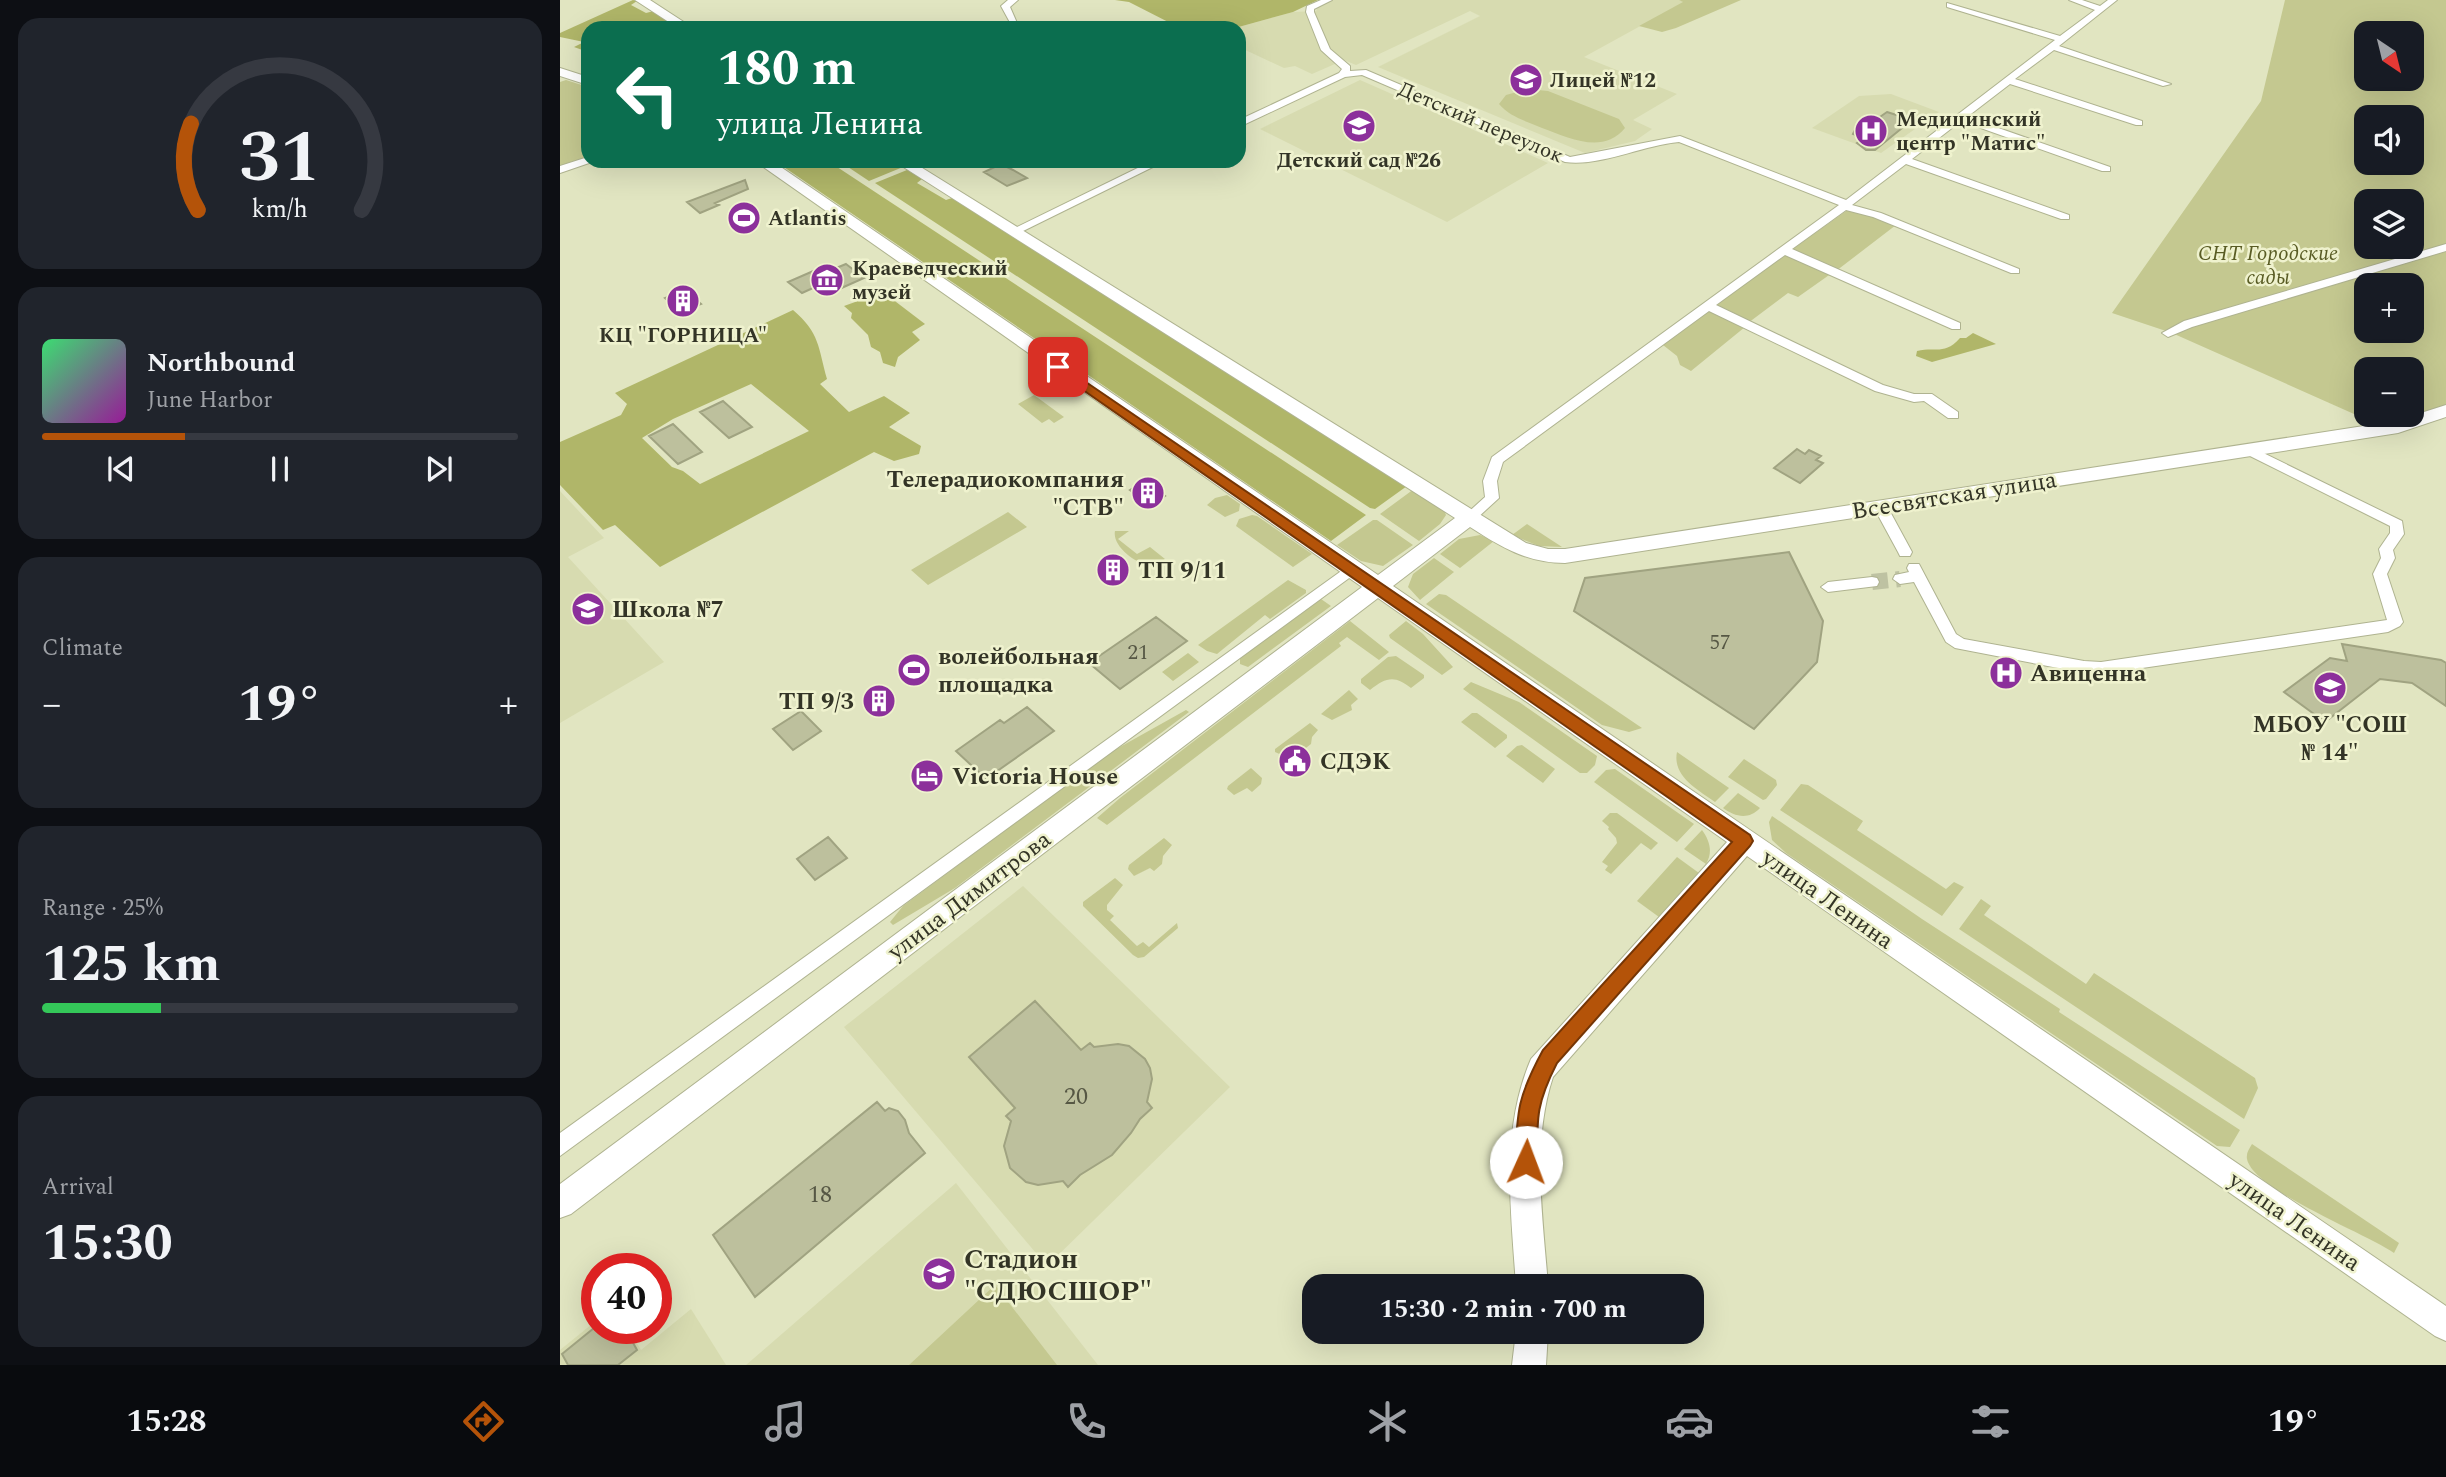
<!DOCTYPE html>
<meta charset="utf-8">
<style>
:root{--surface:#171b24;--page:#20242c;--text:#f1f3f6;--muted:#9ea1a6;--line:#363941;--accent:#b45309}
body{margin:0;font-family:Spectral,serif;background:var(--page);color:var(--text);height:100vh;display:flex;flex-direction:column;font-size:26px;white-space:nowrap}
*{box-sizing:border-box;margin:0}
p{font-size:23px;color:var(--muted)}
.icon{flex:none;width:38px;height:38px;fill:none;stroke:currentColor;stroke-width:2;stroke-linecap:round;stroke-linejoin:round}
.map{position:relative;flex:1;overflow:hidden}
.details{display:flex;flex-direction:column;gap:18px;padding:18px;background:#0d0f14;width:560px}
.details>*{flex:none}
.guide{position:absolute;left:21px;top:21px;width:665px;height:147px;border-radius:21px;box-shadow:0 7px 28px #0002;background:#0b6e4f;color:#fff;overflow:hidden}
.needle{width:46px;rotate:145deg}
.fabs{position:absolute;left:1794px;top:21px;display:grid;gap:14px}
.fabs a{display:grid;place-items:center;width:70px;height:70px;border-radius:14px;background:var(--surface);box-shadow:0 7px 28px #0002;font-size:35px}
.speed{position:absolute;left:21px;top:1253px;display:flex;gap:14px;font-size:35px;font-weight:700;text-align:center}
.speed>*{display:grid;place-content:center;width:91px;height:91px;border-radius:50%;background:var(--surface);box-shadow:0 7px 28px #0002;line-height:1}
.speed .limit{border:10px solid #d22;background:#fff;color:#111}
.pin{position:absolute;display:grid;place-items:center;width:60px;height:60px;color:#fff;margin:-30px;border-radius:14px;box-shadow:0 4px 10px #0006}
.me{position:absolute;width:77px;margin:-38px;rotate:2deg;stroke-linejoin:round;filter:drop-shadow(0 0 5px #0008)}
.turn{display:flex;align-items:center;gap:24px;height:147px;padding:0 21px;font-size:32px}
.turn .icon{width:91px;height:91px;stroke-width:2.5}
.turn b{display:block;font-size:49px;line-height:60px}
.big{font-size:52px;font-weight:700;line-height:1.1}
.details .tile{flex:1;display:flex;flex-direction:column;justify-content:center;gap:10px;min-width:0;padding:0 24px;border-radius:21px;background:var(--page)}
.details .dial{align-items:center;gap:0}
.dial svg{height:182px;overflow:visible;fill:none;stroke:var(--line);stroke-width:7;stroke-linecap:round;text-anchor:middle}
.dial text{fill:var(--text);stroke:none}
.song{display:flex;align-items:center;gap:21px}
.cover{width:84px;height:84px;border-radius:10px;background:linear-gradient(135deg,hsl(140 70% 55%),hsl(300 70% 35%))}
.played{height:7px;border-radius:4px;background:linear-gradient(90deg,var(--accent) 30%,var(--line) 30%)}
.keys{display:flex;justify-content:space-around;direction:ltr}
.heat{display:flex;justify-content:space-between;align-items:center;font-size:38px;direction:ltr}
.charge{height:10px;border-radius:5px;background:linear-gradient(90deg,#34c759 25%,var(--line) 0)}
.trip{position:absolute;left:742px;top:1274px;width:402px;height:70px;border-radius:21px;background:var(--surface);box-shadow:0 7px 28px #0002;font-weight:700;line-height:70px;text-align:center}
.tabs{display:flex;height:112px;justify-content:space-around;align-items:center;background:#090b0e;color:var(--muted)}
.tabs .icon{width:49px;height:49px}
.tabs .selected{color:var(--accent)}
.tabs b{font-size:32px;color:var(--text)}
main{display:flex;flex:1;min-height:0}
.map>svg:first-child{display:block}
.built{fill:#d7dbb0}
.green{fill:#c4c890;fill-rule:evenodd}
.forest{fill:#b0b669;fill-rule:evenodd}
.building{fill:#bdc09d;stroke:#a0a381;stroke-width:2}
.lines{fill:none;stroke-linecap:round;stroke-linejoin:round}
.street-tunnel{stroke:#bec2a2;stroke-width:16;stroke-dasharray:16 8;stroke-linecap:butt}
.street-casing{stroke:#afb390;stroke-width:2}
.secondary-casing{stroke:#afb390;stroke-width:2}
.street{fill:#fff;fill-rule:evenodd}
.secondary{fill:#fff;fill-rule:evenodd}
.route{fill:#b45309;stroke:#753606;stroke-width:2}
.labels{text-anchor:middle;stroke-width:5;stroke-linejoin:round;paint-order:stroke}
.far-poi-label{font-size:21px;font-weight:bold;fill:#333426;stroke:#eff2ce;text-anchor:start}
.far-street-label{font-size:21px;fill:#333426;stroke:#eff2ce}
.far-park-label{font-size:21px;font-style:italic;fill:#595c24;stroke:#eff2ce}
.number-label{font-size:21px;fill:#565744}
.poi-label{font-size:24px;font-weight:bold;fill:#333426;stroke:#eff2ce;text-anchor:start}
.street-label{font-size:24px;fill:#333426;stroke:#eff2ce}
.near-number-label{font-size:24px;fill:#565744}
.near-poi-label{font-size:28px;font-weight:bold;fill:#333426;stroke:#eff2ce;text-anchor:start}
</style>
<main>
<section class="details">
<div class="tile dial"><svg viewBox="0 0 100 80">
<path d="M14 69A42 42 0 1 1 86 69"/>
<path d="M14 69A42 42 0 0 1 11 31" stroke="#b45309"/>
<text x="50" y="56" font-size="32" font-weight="700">31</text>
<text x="50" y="72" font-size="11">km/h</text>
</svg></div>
<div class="tile">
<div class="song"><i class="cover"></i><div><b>Northbound</b><p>June Harbor</p></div></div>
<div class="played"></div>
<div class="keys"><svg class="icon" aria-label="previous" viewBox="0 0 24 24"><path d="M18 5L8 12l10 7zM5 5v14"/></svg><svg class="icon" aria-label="pause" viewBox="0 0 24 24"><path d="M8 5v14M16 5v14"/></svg><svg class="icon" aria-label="next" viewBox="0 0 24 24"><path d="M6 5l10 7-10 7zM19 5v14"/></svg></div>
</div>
<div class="tile"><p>Climate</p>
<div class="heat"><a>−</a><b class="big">19°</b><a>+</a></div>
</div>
<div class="tile"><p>Range · 25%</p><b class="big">125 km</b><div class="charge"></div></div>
<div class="tile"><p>Arrival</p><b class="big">15:30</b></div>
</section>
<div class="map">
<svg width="1886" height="1365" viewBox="0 0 1886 1365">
<rect width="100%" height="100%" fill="#e1e5c1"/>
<path class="built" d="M773,0H1119L1124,2L1024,57L1117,94L1073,120L1092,129L1075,141L1025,153L818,67L920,16L910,11L796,65L784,60L752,74L735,66L724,68L679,47V28H675L733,12L756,11L758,7Z
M800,80L898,123L988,163L887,222L700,129Z
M1331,94L1379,112L1321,153L1252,128L1299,96Z
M0,491L44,538L8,557L104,662L0,723Z
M463,886L670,1087L487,1266L284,1027Z
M396,1183L538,1365H186Z
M131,1309L166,1365H0V1350L37,1320V1328H68L81,1350Z"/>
<path class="green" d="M1119,0H1181L1116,28L1102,32L1079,26L1123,2Z
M1725,0H1886V405L1852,415V369H1806V415H1850L1812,422L1612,333L1552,313L1701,101ZM1806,33H1852V79H1806ZM1806,117H1852V163H1806ZM1806,201H1852V247H1806ZM1806,285H1852V331H1806Z
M6,80L28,87V158L0,168V82Z
M968,89L988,91L1059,119L1065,128C1043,155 1009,138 982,128C966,121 950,117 939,104L946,95Z
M1289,209L1336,225L1276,271L1230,251Z
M1224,255H1229L1272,273L1238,297L1228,293L1188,323L1158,308L1157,304Z
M1153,311L1185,327L1131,371L1120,365L1117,356L1103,345L1146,312Z
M474,395L504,417L494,423L489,419L482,423L458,404Z
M854,489L884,510L886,515L880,524L859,541L820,514Z
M667,495L680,504L679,511L665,517L647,505L655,498Z
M448,512L467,527L368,585L351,570Z
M692,515L697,516L752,554L733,567L676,526L679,519Z
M813,520H817L853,545L823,566L801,561L777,545Z
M967,524L1002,547L979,546L952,535Z
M555,531H569L558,539L577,554L590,547L605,559C600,562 595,566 589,565C574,563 552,545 555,531Z
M920,535L934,541L900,568L880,554L899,539Z
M874,558L894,572L860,600L848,587L853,574Z
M728,580L746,590V593L710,619L705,615L657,654L647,651L638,645Z
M879,594L886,595L1082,728L1069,732L1042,725L866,604Z
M761,599L771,606L688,667L680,664V657Z
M790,621L829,652L819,660L787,637L779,643L781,646L547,825L537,818L560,798Z
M846,621L863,634L893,667L882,675L830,638L829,635Z
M628,653L639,662L613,681L602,672Z
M836,656L864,675V678L851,688C835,675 826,677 810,690L801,683V679L828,657Z
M911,682L959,702L1037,756L1035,765L1027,773H1020L903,689Z
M789,690L798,699L791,705L792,710L772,720L761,714Z
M626,710L629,712L395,888L333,925L330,922L343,906L551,752Z
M912,713H917L947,735V738L935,748L901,722Z
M750,723L758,730L752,737L751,744L738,754L734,751L726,757L715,752V749Z
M962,745L995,769L983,783L946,756L957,746Z
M1117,752L1169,788L1155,802C1138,790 1112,776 1117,752Z
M1184,759L1216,780L1217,785L1206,799L1203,800L1168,777Z
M691,768L702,778L701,784L692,792L687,788L674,795L667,789L668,786Z
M1055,769L1134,824L1117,842L1034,782L1046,770Z
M1241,784L1248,785L1303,821L1297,830L1386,889L1394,882L1404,887L1382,916L1220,810Z
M1178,793L1200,808C1189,820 1175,817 1163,808Z
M1050,813H1057L1098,843L1091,850L1081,843L1051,874L1045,870L1048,866L1042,862L1057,843L1056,838L1048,829L1049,827L1042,821Z
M1212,816L1362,919L1500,1009L1499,1012L1680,1130L1670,1147L1657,1146L1226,853L1212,840L1209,822Z
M1142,830C1150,841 1153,852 1146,864L1124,849Z
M604,838L612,845L603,856L602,864L594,871L590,868L574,876L568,869L569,865Z
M1117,857L1139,873L1099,917L1077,901Z
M555,878L563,885L547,905V910L554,916L550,920L577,946L583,942L589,947L617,923L618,928L584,957L578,958L573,955L523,906V902Z
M1421,899L1431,906L1424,915L1526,984L1534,973L1695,1078L1698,1088L1684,1119L1399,929Z
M1692,1144L1839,1243L1834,1253C1807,1234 1693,1190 1687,1159C1686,1153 1689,1149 1692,1144Z
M435,1285L497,1365H349Z"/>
<path class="forest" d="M73,0L77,1L71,5L86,13L94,11L121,28H28V52L14,47L24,42L0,37V33Z
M555,0H758L733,12L675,28H620L569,2Z
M215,161H268L806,515L771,541Z
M279,161H334L343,167L309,181Z
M347,170L362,179L357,183L386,200L392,198L847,486L815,509L810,508L315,183Z
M323,292L365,324L352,332L360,340L338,357L335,367L323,363L320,352L311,347L308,335L291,318L292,313L284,306Z
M233,310C260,333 258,347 267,379L260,384L289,412L324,396L350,413L329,427L361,446L359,454L334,461L314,452L100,567L55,525L43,530L0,485V442L61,415L67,404L55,393ZM191,384L249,431L140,484L123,471L112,467L82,438L113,419Z
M1413,333L1436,344L1372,362L1356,356L1357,351C1376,346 1384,356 1400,338H1406Z"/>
<path class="building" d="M1327,112L1352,120L1315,150H1306L1297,143L1304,138L1293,134L1299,122L1314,121Z
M441,164L453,170L467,178L447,186L424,172Z
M185,180L188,189L155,203L159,205L140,213L127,202Z
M286,264L304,278L277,290L266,282L242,293L228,282L258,269L264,273Z
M125,290L141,304L121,312L105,298Z
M163,401L192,427L169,438L140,412Z
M113,424L142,452L118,464L89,436Z
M1237,449L1245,454L1249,450L1261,456L1256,460L1263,463L1240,483L1214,468Z
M585,481L605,496L591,505L570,490Z
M1229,552L1263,621L1257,662L1194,729L1014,611L1025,578Z
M596,617L627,641L560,689L529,663Z
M1782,644L1881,660L1886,663V706L1852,683L1820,679L1765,722L1724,692L1770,658L1787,661Z
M467,707L494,731L426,779L396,751L440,720L444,723Z
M241,711L261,731L233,750L213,729Z
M268,837L287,858L255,880L237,859Z
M475,1001L521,1050L530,1043L534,1047L558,1044L569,1046L585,1059L590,1068L592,1079L587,1102L592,1108L580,1119L571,1133L552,1155L520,1175L508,1187L503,1181L478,1185L466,1182L450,1168L444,1146L451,1121L446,1116L455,1108L409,1057Z
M317,1102L325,1111L329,1108L338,1111L345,1120L349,1133L365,1153L195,1297L153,1235Z
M34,1328H65L77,1350L58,1365H8L2,1354Z"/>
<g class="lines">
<path class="street-tunnel" d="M1312,582L1340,579"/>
<defs>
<path id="street" d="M448,0H458L450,7L457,23L463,28H453L441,6Z
M761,0H772L754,9V12L770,49L790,66V71L806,70L1010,157L1120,136L1286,200L1495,40L1387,7V3L1500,36L1535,10L1509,0H1522L1540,6L1548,0H1557L1499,46L1611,84L1603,86L1494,50L1455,79L1582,121V125H1576L1450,84L1407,117L1550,167V171H1542L1401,121L1352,159L1509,215V219H1501L1346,164L1292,205L1321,213L1459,269V273H1451L1313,217L1286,210L1232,249L1400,323V329H1392L1225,255L1156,305L1323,385L1354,394H1372L1398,412V418H1388L1364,401L1354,402L1315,391L1149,311L943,462L937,481L939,498L915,520L910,522L903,517L925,497L923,481L932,457L1279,205L1119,142C1083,145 1040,167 1005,162L802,75L785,77L679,127V120L779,73L782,69L761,50L746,12L747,6Z
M28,157V161L32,162L0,173V166Z
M592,161H605L457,234L447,232Z
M1886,244V251L1632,327L1608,337L1602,333L1624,321Z
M1689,446L1842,521L1844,534L1833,550L1835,558L1827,574L1843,622L1840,626L1828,632L1541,674L1524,673L1395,648L1386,642L1354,582L1340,584L1333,579L1335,575L1349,572L1347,568L1349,564H1359L1396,634L1404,639L1524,661L1541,662L1827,620L1813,574L1821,558L1819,549L1830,533V526L1684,453V447Z
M1320,501L1327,506L1352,552L1350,556H1340L1338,552L1313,506Z
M791,564L798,569L796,573L0,1156V1133Z
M1312,577L1317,578L1319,582L1317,586L1268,592L1261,587L1268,582Z"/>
<path id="secondary" d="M75,0H90L133,28H118Z
M0,68L28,77V85L0,76Z
M195,161H212L818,575L895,518L334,161H351L966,543L988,549H1005L1836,421L1886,405V417L1838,433L1005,563C967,563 941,547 910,527L833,586L1886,1306V1341L1875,1336L1187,856L993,1077C971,1144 983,1217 988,1286H956C951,1210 940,1131 971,1059L1167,842L818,598L11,1214L0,1218V1184L802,587Z
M956,1332H988L986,1365H952Z"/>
</defs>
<use href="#street" class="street-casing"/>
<use href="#secondary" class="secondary-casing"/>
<use href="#street" class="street"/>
<use href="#secondary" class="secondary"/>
</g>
<path class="route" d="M498,363L1190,835L1193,841L1190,846L997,1063C976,1104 977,1118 977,1162L973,1170L966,1173L959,1170L955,1162C957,1110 958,1096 983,1050L1172,842L493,369L492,367Z"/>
<defs>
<symbol id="school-disc" viewBox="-11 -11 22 22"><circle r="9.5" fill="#8c309b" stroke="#eff2ce"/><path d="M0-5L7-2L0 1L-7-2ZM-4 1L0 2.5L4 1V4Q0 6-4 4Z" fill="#fff"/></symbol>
<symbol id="hospital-disc" viewBox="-11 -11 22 22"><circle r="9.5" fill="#8c309b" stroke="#eff2ce"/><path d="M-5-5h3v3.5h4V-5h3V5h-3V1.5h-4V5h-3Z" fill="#fff"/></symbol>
<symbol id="stadium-disc" viewBox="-11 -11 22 22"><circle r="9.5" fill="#8c309b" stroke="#eff2ce"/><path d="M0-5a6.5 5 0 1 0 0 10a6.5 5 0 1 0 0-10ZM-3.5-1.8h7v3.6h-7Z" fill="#fff"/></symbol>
<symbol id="museum-disc" viewBox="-11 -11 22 22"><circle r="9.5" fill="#8c309b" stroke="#eff2ce"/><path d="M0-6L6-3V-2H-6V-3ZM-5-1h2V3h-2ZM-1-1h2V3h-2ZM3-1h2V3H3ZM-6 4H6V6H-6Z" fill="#fff"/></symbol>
<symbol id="building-disc" viewBox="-11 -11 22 22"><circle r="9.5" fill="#8c309b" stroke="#eff2ce"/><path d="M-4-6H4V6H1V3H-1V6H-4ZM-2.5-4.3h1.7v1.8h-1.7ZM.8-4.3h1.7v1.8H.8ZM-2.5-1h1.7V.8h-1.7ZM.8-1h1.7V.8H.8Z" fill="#fff"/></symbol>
<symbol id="civic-disc" viewBox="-11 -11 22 22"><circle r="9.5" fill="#8c309b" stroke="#eff2ce"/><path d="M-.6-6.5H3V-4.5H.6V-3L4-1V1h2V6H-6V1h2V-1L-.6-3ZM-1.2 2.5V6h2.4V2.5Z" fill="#fff"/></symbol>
<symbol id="hotel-disc" viewBox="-11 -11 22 22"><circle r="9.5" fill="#8c309b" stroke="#eff2ce"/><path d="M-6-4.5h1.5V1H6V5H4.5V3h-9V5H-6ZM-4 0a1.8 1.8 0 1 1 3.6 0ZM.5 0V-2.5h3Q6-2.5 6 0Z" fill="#fff"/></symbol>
</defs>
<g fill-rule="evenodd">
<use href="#school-disc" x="947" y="61" width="38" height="38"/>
<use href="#school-disc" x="780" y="107" width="38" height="38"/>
<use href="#hospital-disc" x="1292" y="112" width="38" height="38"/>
<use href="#stadium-disc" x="165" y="199" width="38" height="38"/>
<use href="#museum-disc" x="248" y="261" width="38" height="38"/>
<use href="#building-disc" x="104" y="282" width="38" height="38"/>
<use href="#building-disc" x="569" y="474" width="38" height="38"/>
<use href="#building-disc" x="534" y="551" width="38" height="38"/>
<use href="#school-disc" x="9" y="590" width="38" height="38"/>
<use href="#stadium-disc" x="335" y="651" width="38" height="38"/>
<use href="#hospital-disc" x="1427" y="654" width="38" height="38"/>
<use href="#school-disc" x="1751" y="669" width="38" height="38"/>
<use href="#building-disc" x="300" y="682" width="38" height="38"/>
<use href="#civic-disc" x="716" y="742" width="38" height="38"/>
<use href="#hotel-disc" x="348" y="757" width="38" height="38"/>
<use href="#school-disc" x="360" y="1255" width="38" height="38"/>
</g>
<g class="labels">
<g class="far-poi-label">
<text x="990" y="87">Лицей №12</text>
<text x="1336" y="126">Медицинский<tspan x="1336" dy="24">центр "Матис"</tspan></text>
<text x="799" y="167" text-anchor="middle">Детский сад №26</text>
<text x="208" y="225">Atlantis</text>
<text x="292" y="275">Краеведческий<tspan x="292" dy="24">музей</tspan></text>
<text x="123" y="342" text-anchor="middle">КЦ "ГОРНИЦА"</text>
</g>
<g class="far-street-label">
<text transform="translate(921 122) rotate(23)" y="7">Детский переулок</text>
</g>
<g class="far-park-label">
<text x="1708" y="260">СНТ Городские<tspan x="1708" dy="24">сады</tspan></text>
</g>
<g class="number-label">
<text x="1160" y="649">57</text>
<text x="578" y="659">21</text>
</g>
<g class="poi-label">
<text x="564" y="487" text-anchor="end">Телерадиокомпания<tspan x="564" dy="28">"СТВ"</tspan></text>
<text x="578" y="578">ТП 9/11</text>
<text x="52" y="617">Школа №7</text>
<text x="378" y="664">волейбольная<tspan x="378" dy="28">площадка</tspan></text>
<text x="1470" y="681">Авиценна</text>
<text x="294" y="709" text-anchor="end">ТП 9/3</text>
<text x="1770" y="732" text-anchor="middle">МБОУ "СОШ<tspan x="1770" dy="28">№ 14"</tspan></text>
<text x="760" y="769">СДЭК</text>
<text x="392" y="784">Victoria House</text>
</g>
<g class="street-label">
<text transform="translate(1394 495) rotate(-9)" y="8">Всесвятская улица</text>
<text transform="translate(409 895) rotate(-37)" y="8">улица Димитрова</text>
<text transform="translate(1268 899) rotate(35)" y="8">улица Ленина</text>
<text transform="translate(1735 1221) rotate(35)" y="8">улица Ленина</text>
</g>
<g class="near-number-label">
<text x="516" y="1104">20</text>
<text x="260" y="1202">18</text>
</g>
<g class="near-poi-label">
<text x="404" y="1268">Стадион<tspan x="404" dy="32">"СДЮСШОР"</tspan></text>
</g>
</g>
</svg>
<div class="fabs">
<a><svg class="needle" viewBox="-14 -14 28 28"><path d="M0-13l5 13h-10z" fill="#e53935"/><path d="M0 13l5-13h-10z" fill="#9ea1a6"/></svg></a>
<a><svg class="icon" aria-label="sound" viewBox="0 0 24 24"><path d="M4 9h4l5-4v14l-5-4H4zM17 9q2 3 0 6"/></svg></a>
<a><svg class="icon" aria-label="layers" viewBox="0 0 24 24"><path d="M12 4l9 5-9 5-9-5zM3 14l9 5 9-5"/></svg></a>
<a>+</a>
<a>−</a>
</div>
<div class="speed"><div class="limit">40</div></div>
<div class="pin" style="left:498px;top:367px;background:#d93025"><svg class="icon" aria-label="arrive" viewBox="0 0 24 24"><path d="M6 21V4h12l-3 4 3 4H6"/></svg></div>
<svg class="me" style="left:966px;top:1162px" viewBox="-20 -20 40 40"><circle r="19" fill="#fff"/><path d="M0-13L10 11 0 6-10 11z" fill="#b45309"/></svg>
<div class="trip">15:30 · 2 min · 700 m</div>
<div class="guide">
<div class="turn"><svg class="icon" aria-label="left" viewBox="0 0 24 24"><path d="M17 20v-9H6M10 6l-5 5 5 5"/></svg><div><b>180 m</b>улица Ленина</div></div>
</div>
</div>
</main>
<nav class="tabs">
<b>15:28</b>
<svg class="icon selected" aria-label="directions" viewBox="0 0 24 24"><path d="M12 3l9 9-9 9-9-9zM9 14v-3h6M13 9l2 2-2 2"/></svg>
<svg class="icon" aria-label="music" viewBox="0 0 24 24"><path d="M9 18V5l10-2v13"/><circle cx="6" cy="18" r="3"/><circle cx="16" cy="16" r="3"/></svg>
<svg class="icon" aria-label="phone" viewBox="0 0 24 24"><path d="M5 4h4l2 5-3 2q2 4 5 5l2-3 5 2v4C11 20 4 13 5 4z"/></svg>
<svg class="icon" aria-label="climate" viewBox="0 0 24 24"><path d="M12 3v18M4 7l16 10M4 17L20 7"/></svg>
<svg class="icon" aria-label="car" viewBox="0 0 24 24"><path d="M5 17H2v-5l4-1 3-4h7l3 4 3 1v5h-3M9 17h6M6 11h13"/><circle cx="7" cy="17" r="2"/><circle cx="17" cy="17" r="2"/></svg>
<svg class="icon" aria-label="filters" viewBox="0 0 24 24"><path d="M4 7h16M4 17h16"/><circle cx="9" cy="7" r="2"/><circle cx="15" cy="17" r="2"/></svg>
<b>19°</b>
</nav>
